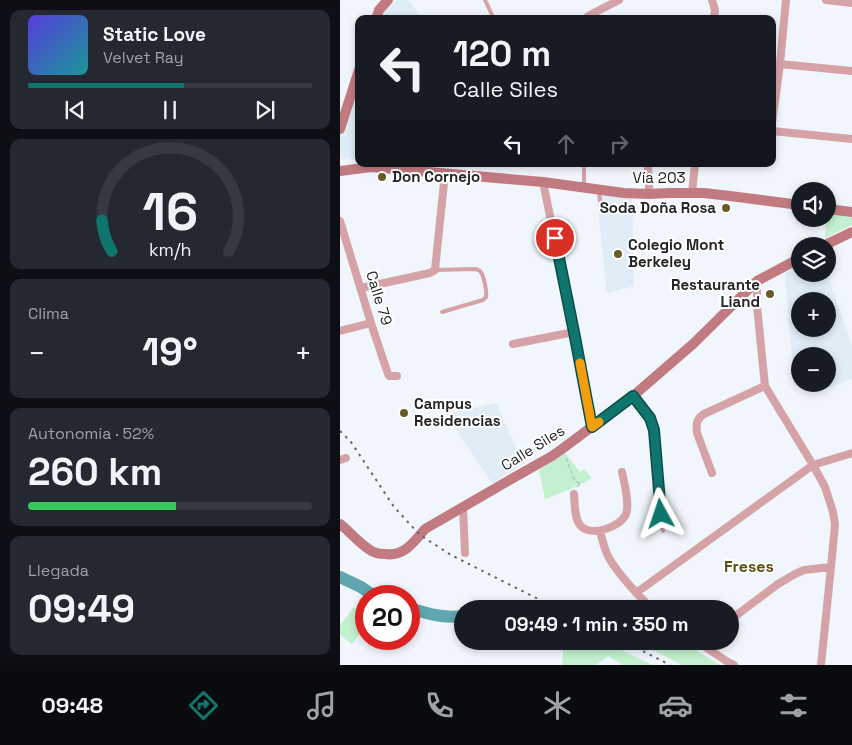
<!DOCTYPE html>
<html lang="es">
<meta charset="utf-8">
<style>
:root{--surface:#171b24;--page:#242831;--text:#f1f3f6;--muted:#9ea1a6;--line:#363941;--accent:#0f766e}
body{margin:0;font-family:"Space Grotesk",sans-serif;background:var(--page);color:var(--text);height:100vh;display:flex;flex-direction:column;font-size:19px;white-space:nowrap}
*{box-sizing:border-box;margin:0}
p{font-size:16px;color:var(--muted)}
.icon{flex:none;width:28px;height:28px;fill:none;stroke:currentColor;stroke-width:2;stroke-linecap:round;stroke-linejoin:round}
.map{position:relative;flex:1;overflow:hidden}
.panel{display:flex;flex-direction:column;gap:10px;padding:10px;background:#0d0f14;width:340px}
.panel>*{flex:none}
.top-card{position:absolute;left:15px;top:15px;width:421px;height:152px;border-radius:10px;box-shadow:0 2px 8px #0003;background:#171b24;color:var(--text);overflow:hidden}
.fabs{position:absolute;left:451px;top:182px;display:grid;gap:10px}
.fabs a{display:grid;place-items:center;width:45px;height:45px;border-radius:50%;background:var(--surface);box-shadow:0 2px 8px #0003;font-size:25px}
.speed{position:absolute;left:15px;top:585px;display:flex;gap:10px;font-size:25px;font-weight:700;text-align:center}
.speed>*{display:grid;place-content:center;width:65px;height:65px;border-radius:50%;background:var(--surface);box-shadow:0 2px 8px #0003;line-height:1}
.speed .limit{border:8px solid #d22;background:#fff;color:#111}
.pin{position:absolute;display:grid;place-items:center;width:42px;height:42px;color:#fff;margin:-21px;border:2px solid #fff;border-radius:50%;box-shadow:0 1px 5px #0007}
.me{position:absolute;width:55px;margin:-28px;rotate:355deg;stroke-linejoin:round;filter:drop-shadow(0 0 4px #0008)}
.turn{display:flex;align-items:center;gap:18px;height:105px;padding:0 15px;font-size:22px}
.turn .icon{width:65px;height:65px;stroke-width:2.5}
.turn b{display:block;font-size:35px;line-height:42px}
.lanes{display:flex;align-items:center;height:48px;padding:0 15px;background:#0003;justify-content:center;gap:25px;direction:ltr}
.lanes .off{opacity:.35}
.big{font-size:38px;font-weight:600;line-height:1.1}
.panel .card{flex:1;display:flex;flex-direction:column;justify-content:center;gap:8px;min-width:0;padding:0 18px;border-radius:10px;background:var(--page)}
.panel .dial{align-items:center;gap:0}
.dial svg{height:130px;overflow:visible;fill:none;stroke:var(--line);stroke-width:7;stroke-linecap:round;text-anchor:middle}
.dial text{fill:var(--text);stroke:none}
.song{display:flex;align-items:center;gap:15px}
.cover{width:60px;height:60px;border-radius:8px;background:linear-gradient(135deg,hsl(250 70% 55%),hsl(180 70% 35%))}
.played{height:5px;border-radius:2px;background:linear-gradient(90deg,var(--accent) 55%,var(--line) 55%)}
.keys{display:flex;justify-content:space-around;direction:ltr}
.heat{display:flex;justify-content:space-between;align-items:center;font-size:28px;direction:ltr}
.charge{height:8px;border-radius:4px;background:linear-gradient(90deg,#34c759 52%,var(--line) 0)}
.trip{position:absolute;left:114px;top:600px;width:285px;height:50px;border-radius:25px;background:var(--surface);box-shadow:0 2px 8px #0003;font-weight:600;line-height:50px;text-align:center}
.tab-bar{display:flex;height:80px;justify-content:space-around;align-items:center;background:#090b0e;color:var(--muted)}
.tab-bar .icon{width:35px;height:35px}
.tab-bar .active{color:var(--accent)}
.tab-bar b{font-size:22px;color:var(--text)}
main{display:flex;flex:1;min-height:0}
.map>svg:first-child{display:block}
.built{fill:#e0ecf6;fill-rule:evenodd}
.green{fill:#c3f0ce}
.lines{fill:none;stroke-linecap:round;stroke-linejoin:round}
.river{stroke:#60a6b0;stroke-width:12}
.path{stroke:#a9aeb2;stroke-width:1;stroke-dasharray:4 2.5;stroke-linecap:butt}
.lane{stroke:#d5a3a7;stroke-width:4}
.street{stroke:#d5a3a7;stroke-width:8}
.secondary{stroke:#c27a81;stroke-width:10}
.rail{stroke:#616568;stroke-width:2;stroke-dasharray:2.5 5;stroke-linecap:butt}
.route-casing{stroke:#0a4d48;stroke-width:12}
.route{stroke:#0f766e;stroke-width:9}
.slow{stroke:#f59e0b;stroke-width:9}
.poi-dot{fill:#675c29;stroke:#fff;stroke-width:2}
.labels{text-anchor:middle;stroke-width:4;stroke-linejoin:round;paint-order:stroke}
.poi-label{font-size:15px;font-weight:bold;fill:#222426;stroke:#fff;text-anchor:start}
.street-label{font-size:15px;fill:#222426;stroke:#fff}
.neighbourhood-label{font-size:16px;font-weight:bold;fill:#5c5012;stroke:#fff}
</style>
<main>
<section class="panel">
<div class="card">
<div class="song"><i class="cover"></i><div><b>Static Love</b><p>Velvet Ray</p></div></div>
<div class="played"></div>
<div class="keys"><svg class="icon" aria-label="previous" viewBox="0 0 24 24"><path d="M18 5L8 12l10 7zM5 5v14"/></svg><svg class="icon" aria-label="pause" viewBox="0 0 24 24"><path d="M8 5v14M16 5v14"/></svg><svg class="icon" aria-label="next" viewBox="0 0 24 24"><path d="M6 5l10 7-10 7zM19 5v14"/></svg></div>
</div>
<div class="card dial"><svg viewBox="0 0 100 80">
<path d="M14 69A42 42 0 1 1 86 69"/>
<path d="M14 69A42 42 0 0 1 8 50" stroke="#0f766e"/>
<text x="50" y="56" font-size="32" font-weight="700">16</text>
<text x="50" y="72" font-size="11">km/h</text>
</svg></div>
<div class="card"><p>Clima</p>
<div class="heat"><a>−</a><b class="big">19°</b><a>+</a></div>
</div>
<div class="card"><p>Autonomía · 52%</p><b class="big">260 km</b><div class="charge"></div></div>
<div class="card"><p>Llegada</p><b class="big">09:49</b></div>
</section>
<div class="map">
<svg width="512" height="665" viewBox="0 0 512 665">
<rect width="100%" height="100%" fill="#f0f6fb"/>
<path class="built" d="M57,0H68L83,19H40L46,9Z
M19,78V160L0,159V136Z
M256,192L292,197L294,286L267,293Z
M460,265V274H487L512,345V379L489,388L488,384V356H460V384H465L454,385L445,273ZM488,301V329H460V301Z
M156,403L183,464L152,483L106,414Z"/>
<path class="green" d="M488,212L512,216V225L485,238L486,219H488Z
M225,453L240,472L244,469L252,478L238,486L205,499L199,470Z
M14,607L26,617V625L12,644L0,635V625Z
M224,641H264L312,665H283L268,656L256,665H222Z
M316,641H346L359,652L380,665H342L311,649Z"/>
<g class="lines">
<path class="river" d="M0,577L21,587L34,596
M69,608C86,613 105,619 122,616"/>
<path class="path" d="M226,458L234,479L235,481L241,484L237,487"/>
<path class="lane" d="M145,0L154,19
M242,164L244,166V187
M259,190L260,201L262,203L279,208
M95,270L136,269C137,270 139,270 140,271C144,275 147,292 146,297L143,300L102,312
M293,396L310,418L314,430L323,531"/>
<path class="street" d="M372,0L375,10L374,19
M486,0L512,3
M247,19L248,16L279,0
M440,64L512,71
M432,123L440,64L446,0
M432,131L512,139
M307,164L309,175V194
M203,182L234,332L252,427
M352,193L355,164
M0,221L31,323L47,371L49,376H57
M417,281V306L425,386L473,465L485,487L493,512L495,525L491,567L481,665
M21,288L90,273L95,270L105,173
M0,331L31,323
M173,344L234,332
M0,460L6,458
M372,473L357,433C356,425 356,419 364,414L425,386
M234,494C235,504 234,517 240,525C250,538 281,527 286,514C290,504 284,482 282,472
M123,507L125,553
M260,531C262,539 264,547 267,554C275,571 298,595 312,609
M296,593L473,465L512,453
M390,620L438,584L455,574L464,570L491,567
M356,641L388,662L394,665"/>
<path class="secondary" d="M36,19L39,10L48,0
M0,129L19,70
M0,171L31,167L203,182L284,193L309,194L329,193H364L390,196L460,205
M488,209L512,212
M483,246L512,232
M0,524C10,532 19,543 30,550C34,553 39,554 45,554C64,557 74,542 85,529L168,481L212,456L222,449L293,396L353,344L417,281L460,258"/>
<path class="rail" d="M0,431L11,442L54,507L80,535L111,555L218,609
M283,641L330,665"/>
</g>
<g class="lines">
<defs>
<path id="route" d="M215,238L234,332L252,427L293,396L310,418L314,430L321,514"/>
</defs>
<use href="#route" class="route-casing"/>
<use href="#route" class="route"/>
<path class="slow" d="M240,363L252,427L259,422"/>
</g>
<g class="poi-dot">
<circle cx="42" cy="177" r="5"/>
<circle cx="386" cy="208" r="5"/>
<circle cx="278" cy="254" r="5"/>
<circle cx="430" cy="294" r="5"/>
<circle cx="64" cy="413" r="5"/>
</g>
<g class="labels">
<g class="poi-label">
<text x="52" y="182">Don Cornejo</text>
<text x="376" y="213" text-anchor="end">Soda Doña Rosa</text>
<text x="288" y="250">Colegio Mont<tspan x="288" dy="17">Berkeley</tspan></text>
<text x="420" y="290" text-anchor="end">Restaurante<tspan x="420" dy="17">Liand</tspan></text>
<text x="74" y="409">Campus<tspan x="74" dy="17">Residencias</tspan></text>
</g>
<g class="street-label">
<text x="319" y="183">Vía 203</text>
<text transform="translate(39 298) rotate(73)" y="5">Calle 79</text>
<text transform="translate(193 448) rotate(-32)" y="5">Calle Siles</text>
</g>
<g class="neighbourhood-label">
<text x="409" y="572">Freses</text>
</g>
</g>
</svg>
<div class="fabs">
<a><svg class="icon" aria-label="sound" viewBox="0 0 24 24"><path d="M4 9h4l5-4v14l-5-4H4zM17 9q2 3 0 6"/></svg></a>
<a><svg class="icon" aria-label="layers" viewBox="0 0 24 24"><path d="M12 4l9 5-9 5-9-5zM3 14l9 5 9-5"/></svg></a>
<a>+</a>
<a>−</a>
</div>
<div class="speed"><div class="limit">20</div></div>
<div class="pin" style="left:215px;top:238px;background:#d93025"><svg class="icon" aria-label="arrive" viewBox="0 0 24 24"><path d="M6 21V4h12l-3 4 3 4H6"/></svg></div>
<svg class="me" style="left:321px;top:514px" viewBox="-20 -20 40 40"><path d="M0-17L14 15 0 8-14 15z" fill="#0f766e" stroke="#fff" stroke-width="4"/></svg>
<div class="trip">09:49 · 1 min · 350 m</div>
<div class="top-card">
<div class="turn"><svg class="icon" aria-label="left" viewBox="0 0 24 24"><path d="M17 20v-9H6M10 6l-5 5 5 5"/></svg><div><b>120 m</b>Calle Siles</div></div>
<div class="lanes"><svg class="icon" aria-label="left" viewBox="0 0 24 24"><path d="M17 20v-9H6M10 6l-5 5 5 5"/></svg><svg class="icon off" aria-label="ahead" viewBox="0 0 24 24"><path d="M12 20V5M6 11l6-6 6 6"/></svg><svg class="icon off" aria-label="right" viewBox="0 0 24 24"><path d="M7 20v-9h11M14 6l5 5-5 5"/></svg></div>
</div>
</div>
</main>
<nav class="tab-bar">
<b>09:48</b>
<svg class="icon active" aria-label="directions" viewBox="0 0 24 24"><path d="M12 3l9 9-9 9-9-9zM9 14v-3h6M13 9l2 2-2 2"/></svg>
<svg class="icon" aria-label="music" viewBox="0 0 24 24"><path d="M9 18V5l10-2v13"/><circle cx="6" cy="18" r="3"/><circle cx="16" cy="16" r="3"/></svg>
<svg class="icon" aria-label="phone" viewBox="0 0 24 24"><path d="M5 4h4l2 5-3 2q2 4 5 5l2-3 5 2v4C11 20 4 13 5 4z"/></svg>
<svg class="icon" aria-label="climate" viewBox="0 0 24 24"><path d="M12 3v18M4 7l16 10M4 17L20 7"/></svg>
<svg class="icon" aria-label="car" viewBox="0 0 24 24"><path d="M5 17H2v-5l4-1 3-4h7l3 4 3 1v5h-3M9 17h6M6 11h13"/><circle cx="7" cy="17" r="2"/><circle cx="17" cy="17" r="2"/></svg>
<svg class="icon" aria-label="filters" viewBox="0 0 24 24"><path d="M4 7h16M4 17h16"/><circle cx="9" cy="7" r="2"/><circle cx="15" cy="17" r="2"/></svg>
</nav>
